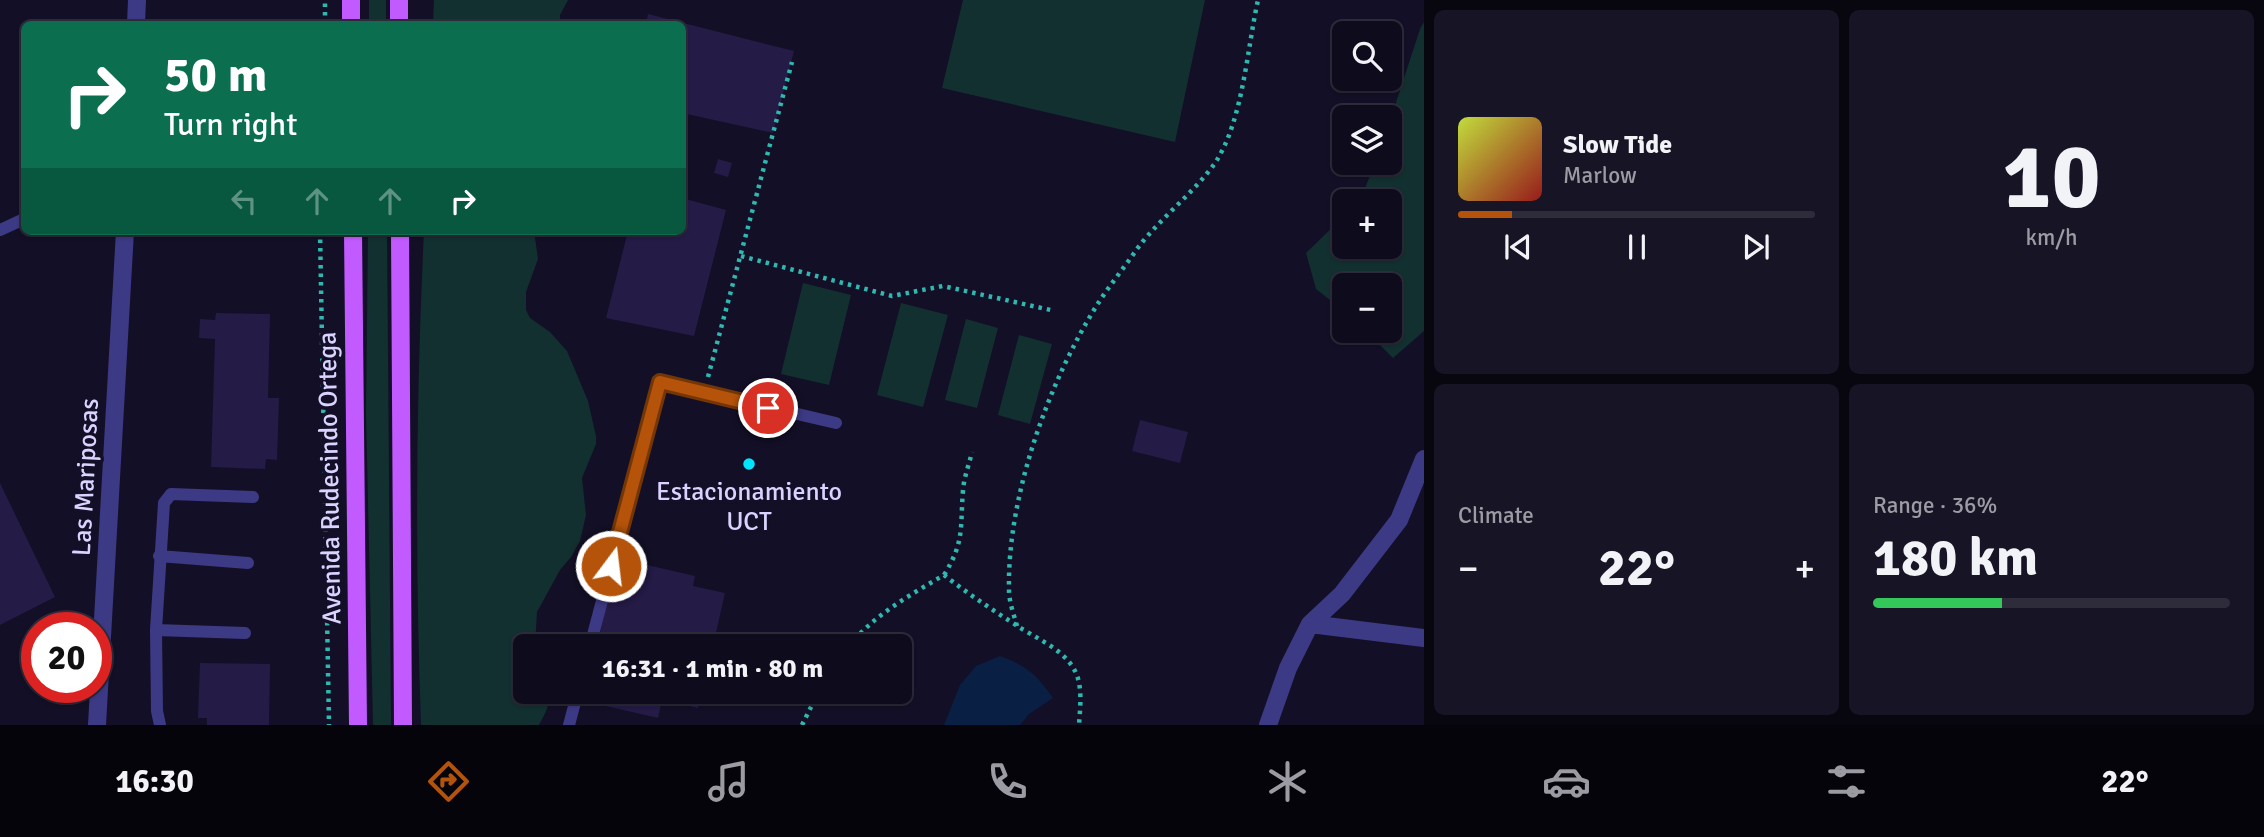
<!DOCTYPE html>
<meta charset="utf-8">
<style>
:root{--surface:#0e0b1c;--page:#171425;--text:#f1f3f6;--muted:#9b9ba3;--line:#2e2b3b;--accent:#b45309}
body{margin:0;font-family:Signika,sans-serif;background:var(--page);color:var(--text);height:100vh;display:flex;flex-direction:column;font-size:26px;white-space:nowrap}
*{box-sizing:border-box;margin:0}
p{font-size:23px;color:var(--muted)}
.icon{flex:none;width:38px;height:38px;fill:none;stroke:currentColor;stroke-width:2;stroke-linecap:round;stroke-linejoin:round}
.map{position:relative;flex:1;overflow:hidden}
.details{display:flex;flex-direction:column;gap:10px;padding:10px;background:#08060f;width:840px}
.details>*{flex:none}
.guide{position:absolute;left:21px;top:21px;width:665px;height:214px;border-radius:10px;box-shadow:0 2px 5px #0004,0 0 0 2px var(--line);background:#0b6e4f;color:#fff;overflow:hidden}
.controls{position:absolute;left:1332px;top:21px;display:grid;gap:14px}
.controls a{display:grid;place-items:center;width:70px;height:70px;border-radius:10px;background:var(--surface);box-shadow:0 2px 5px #0004,0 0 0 2px var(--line);font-size:35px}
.speed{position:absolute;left:21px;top:612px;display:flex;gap:14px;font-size:35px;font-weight:700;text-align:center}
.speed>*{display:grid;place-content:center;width:91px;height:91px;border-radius:50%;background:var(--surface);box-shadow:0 2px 5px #0004,0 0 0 2px var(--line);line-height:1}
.speed .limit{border:10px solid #d22;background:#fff;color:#111}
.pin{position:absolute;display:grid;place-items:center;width:60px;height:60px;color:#fff;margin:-30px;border:4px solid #fff;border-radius:50%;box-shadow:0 2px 7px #0007}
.me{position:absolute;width:77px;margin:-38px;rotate:15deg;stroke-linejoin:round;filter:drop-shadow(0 0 5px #0008)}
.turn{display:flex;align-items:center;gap:24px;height:147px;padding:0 28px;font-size:32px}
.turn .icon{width:91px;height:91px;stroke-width:2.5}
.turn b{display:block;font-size:49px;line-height:60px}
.lanes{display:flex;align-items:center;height:66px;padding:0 28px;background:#0003;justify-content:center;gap:35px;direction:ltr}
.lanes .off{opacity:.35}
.big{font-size:52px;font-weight:700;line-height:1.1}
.details .card{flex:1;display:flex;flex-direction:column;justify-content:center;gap:10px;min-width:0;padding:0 24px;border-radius:10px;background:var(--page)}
.details .dial{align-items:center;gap:0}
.dial b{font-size:91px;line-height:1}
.song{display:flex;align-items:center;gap:21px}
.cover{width:84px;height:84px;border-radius:10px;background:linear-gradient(135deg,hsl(70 70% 55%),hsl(0 70% 35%))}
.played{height:7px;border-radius:4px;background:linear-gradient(90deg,var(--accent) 15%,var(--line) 15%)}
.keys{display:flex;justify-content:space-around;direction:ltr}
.heat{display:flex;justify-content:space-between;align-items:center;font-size:38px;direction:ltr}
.charge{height:10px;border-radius:5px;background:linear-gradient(90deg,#34c759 36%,var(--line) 0)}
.details .tiles{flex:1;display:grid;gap:10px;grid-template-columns:repeat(2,1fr)}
.trip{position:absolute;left:513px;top:634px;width:399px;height:70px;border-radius:10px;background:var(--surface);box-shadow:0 2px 5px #0004,0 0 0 2px var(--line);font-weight:700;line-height:70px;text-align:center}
.tab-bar{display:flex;height:112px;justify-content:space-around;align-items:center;background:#06040b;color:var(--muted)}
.tab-bar .icon{width:49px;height:49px}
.tab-bar .active{color:var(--accent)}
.tab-bar b{font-size:32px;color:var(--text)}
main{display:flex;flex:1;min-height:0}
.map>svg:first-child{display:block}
.green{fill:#12302f}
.water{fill:#0a1f44}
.building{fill:#241b47}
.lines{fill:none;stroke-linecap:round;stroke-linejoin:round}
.path{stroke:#2fb8b0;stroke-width:4.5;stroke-dasharray:3.5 5;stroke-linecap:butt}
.lane{stroke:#3d3a85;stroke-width:12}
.street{stroke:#3d3a85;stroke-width:18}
.primary{stroke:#c25bff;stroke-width:18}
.route-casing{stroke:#753606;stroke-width:18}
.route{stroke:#b45309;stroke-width:12}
.poi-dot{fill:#00e5ff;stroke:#130f26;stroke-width:2.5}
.labels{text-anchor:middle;stroke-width:7;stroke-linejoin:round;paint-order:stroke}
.street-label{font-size:26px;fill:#d9d4ff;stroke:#130f26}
.poi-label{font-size:26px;fill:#d9d4ff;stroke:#130f26}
</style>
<main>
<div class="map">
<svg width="1424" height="725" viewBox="0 0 1424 725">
<rect width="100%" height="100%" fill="#130f26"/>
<path class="green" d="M369,0H386V24H369Z
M434,0H568L560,15V24H433Z
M963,0H1205L1175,142L942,88Z
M1424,22V331L1393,358L1366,331H1390V285H1344V311L1316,289L1306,253L1344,216V247H1390V201H1360L1375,163H1390V121L1420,29Z
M368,231H387L391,725H373L366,413Z
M424,231H534L538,259L526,292V310L530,318L550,332L567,351L588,401L596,436V444L582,478L586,515L580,541L571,557L560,570L537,612L535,646H525V691H548C551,705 545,713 539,725H421C415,560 416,396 424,231Z
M803,283L851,295L829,385L781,374Z
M901,303L948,315L923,407L877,395Z
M966,319L998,328L977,408L945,400Z
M1019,335L1052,344L1030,424L998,415Z"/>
<path class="water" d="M1000,656C1027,666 1036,674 1053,698L1029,714L1020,725H944L960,685L976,666Z"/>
<path class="building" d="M648,14L794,51L773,133L682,113V24H646Z
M718,159L732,163L728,177L714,173Z
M682,198L726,210L694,336L606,318L628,231H682Z
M216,313L270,314L268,398H279L277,460L266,459L265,469L211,467L215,339L199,338L200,319L215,320Z
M1140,420L1188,432L1180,463L1132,451Z
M0,483L55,597L0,625Z
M617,558L695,576L693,586L725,593L713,646H597Z
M200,663L270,664L269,725H207V718H198Z
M586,691H702L698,708L662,700L658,718L584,701Z"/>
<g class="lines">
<path class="path" d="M325,24V0
M320,231L329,725
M741,256L892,296L943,286L1055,311
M708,377L792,62
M944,575C965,541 960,528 963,490C964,477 969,465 972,452
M1017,626C1014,615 1009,602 1009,590C1007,498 1048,383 1097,305C1109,286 1124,268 1137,249C1160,218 1193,194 1215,163C1243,121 1247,49 1258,0
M849,646C874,615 910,595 944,575C967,593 991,609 1016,625C1035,638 1064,649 1075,671C1083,686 1080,709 1079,725
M802,725L819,691"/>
<path class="lane" d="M0,230L24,219
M159,556L248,563
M156,630L245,633
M590,646L660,382L836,423
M160,725L157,711L156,630L164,503L171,494L253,497
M569,725L578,691"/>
<path class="street" d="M136,24L137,0
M1310,624L1424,638
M97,725L125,231
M1268,725L1288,668L1310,624L1342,594L1399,520L1424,459"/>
<path class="primary" d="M351,0V24
M399,0V24
M353,231L358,725
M400,231L403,725"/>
</g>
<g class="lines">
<defs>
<path id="route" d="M611,566L660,382L768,408"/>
</defs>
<use href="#route" class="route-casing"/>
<use href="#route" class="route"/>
</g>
<circle class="poi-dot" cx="749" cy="464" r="7"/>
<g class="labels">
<g class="street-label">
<text transform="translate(85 477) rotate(-87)" y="9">Las Mariposas</text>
<text transform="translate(329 478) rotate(-91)" y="9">Avenida Rudecindo Ortega</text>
</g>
<g class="poi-label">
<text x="749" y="500">Estacionamiento<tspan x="749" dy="30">UCT</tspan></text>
</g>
</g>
</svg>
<div class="controls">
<a><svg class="icon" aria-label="search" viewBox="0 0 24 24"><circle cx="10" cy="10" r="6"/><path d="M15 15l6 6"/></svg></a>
<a><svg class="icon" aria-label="layers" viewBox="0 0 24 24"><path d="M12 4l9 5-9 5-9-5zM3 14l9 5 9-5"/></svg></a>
<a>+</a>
<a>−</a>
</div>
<div class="speed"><div class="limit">20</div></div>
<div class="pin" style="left:768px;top:408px;background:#d93025"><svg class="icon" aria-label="arrive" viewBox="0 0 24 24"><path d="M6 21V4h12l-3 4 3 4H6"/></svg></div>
<svg class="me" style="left:611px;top:566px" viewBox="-20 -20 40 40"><circle r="17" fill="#b45309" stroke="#fff" stroke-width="3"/><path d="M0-11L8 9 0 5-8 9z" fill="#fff"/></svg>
<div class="trip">16:31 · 1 min · 80 m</div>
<div class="guide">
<div class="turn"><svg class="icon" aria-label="right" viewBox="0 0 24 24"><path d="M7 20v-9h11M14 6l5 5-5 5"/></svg><div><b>50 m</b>Turn right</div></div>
<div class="lanes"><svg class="icon off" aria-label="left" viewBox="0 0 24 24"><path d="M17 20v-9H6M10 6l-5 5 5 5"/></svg><svg class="icon off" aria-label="ahead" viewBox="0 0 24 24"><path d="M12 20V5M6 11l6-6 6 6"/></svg><svg class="icon off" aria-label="ahead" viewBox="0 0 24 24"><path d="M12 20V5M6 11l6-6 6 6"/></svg><svg class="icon" aria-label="right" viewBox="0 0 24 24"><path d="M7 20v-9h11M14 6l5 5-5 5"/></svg></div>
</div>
</div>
<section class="details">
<div class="tiles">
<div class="card">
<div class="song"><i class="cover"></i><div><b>Slow Tide</b><p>Marlow</p></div></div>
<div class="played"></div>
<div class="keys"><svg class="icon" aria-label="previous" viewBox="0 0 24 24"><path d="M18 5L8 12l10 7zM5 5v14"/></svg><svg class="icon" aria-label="pause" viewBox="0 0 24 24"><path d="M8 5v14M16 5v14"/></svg><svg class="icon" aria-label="next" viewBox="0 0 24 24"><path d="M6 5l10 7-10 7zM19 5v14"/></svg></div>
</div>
<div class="card dial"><b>10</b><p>km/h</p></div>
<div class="card"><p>Climate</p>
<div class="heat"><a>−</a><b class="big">22°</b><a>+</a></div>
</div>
<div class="card"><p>Range · 36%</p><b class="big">180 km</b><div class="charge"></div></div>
</div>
</section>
</main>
<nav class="tab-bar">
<b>16:30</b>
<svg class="icon active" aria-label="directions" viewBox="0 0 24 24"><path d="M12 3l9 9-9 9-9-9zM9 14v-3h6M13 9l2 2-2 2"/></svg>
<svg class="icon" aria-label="music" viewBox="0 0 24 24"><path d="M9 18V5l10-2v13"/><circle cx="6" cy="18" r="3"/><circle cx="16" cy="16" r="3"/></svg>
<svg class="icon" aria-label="phone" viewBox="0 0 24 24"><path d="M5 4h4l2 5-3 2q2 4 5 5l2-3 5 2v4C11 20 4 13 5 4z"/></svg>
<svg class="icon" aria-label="climate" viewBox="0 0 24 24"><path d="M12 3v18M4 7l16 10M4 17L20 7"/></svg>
<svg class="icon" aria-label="car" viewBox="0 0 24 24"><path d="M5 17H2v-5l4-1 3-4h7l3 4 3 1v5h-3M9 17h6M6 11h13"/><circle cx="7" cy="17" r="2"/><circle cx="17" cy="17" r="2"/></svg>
<svg class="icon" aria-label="filters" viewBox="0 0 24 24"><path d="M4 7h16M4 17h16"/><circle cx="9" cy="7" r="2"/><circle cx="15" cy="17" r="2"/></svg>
<b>22°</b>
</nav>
